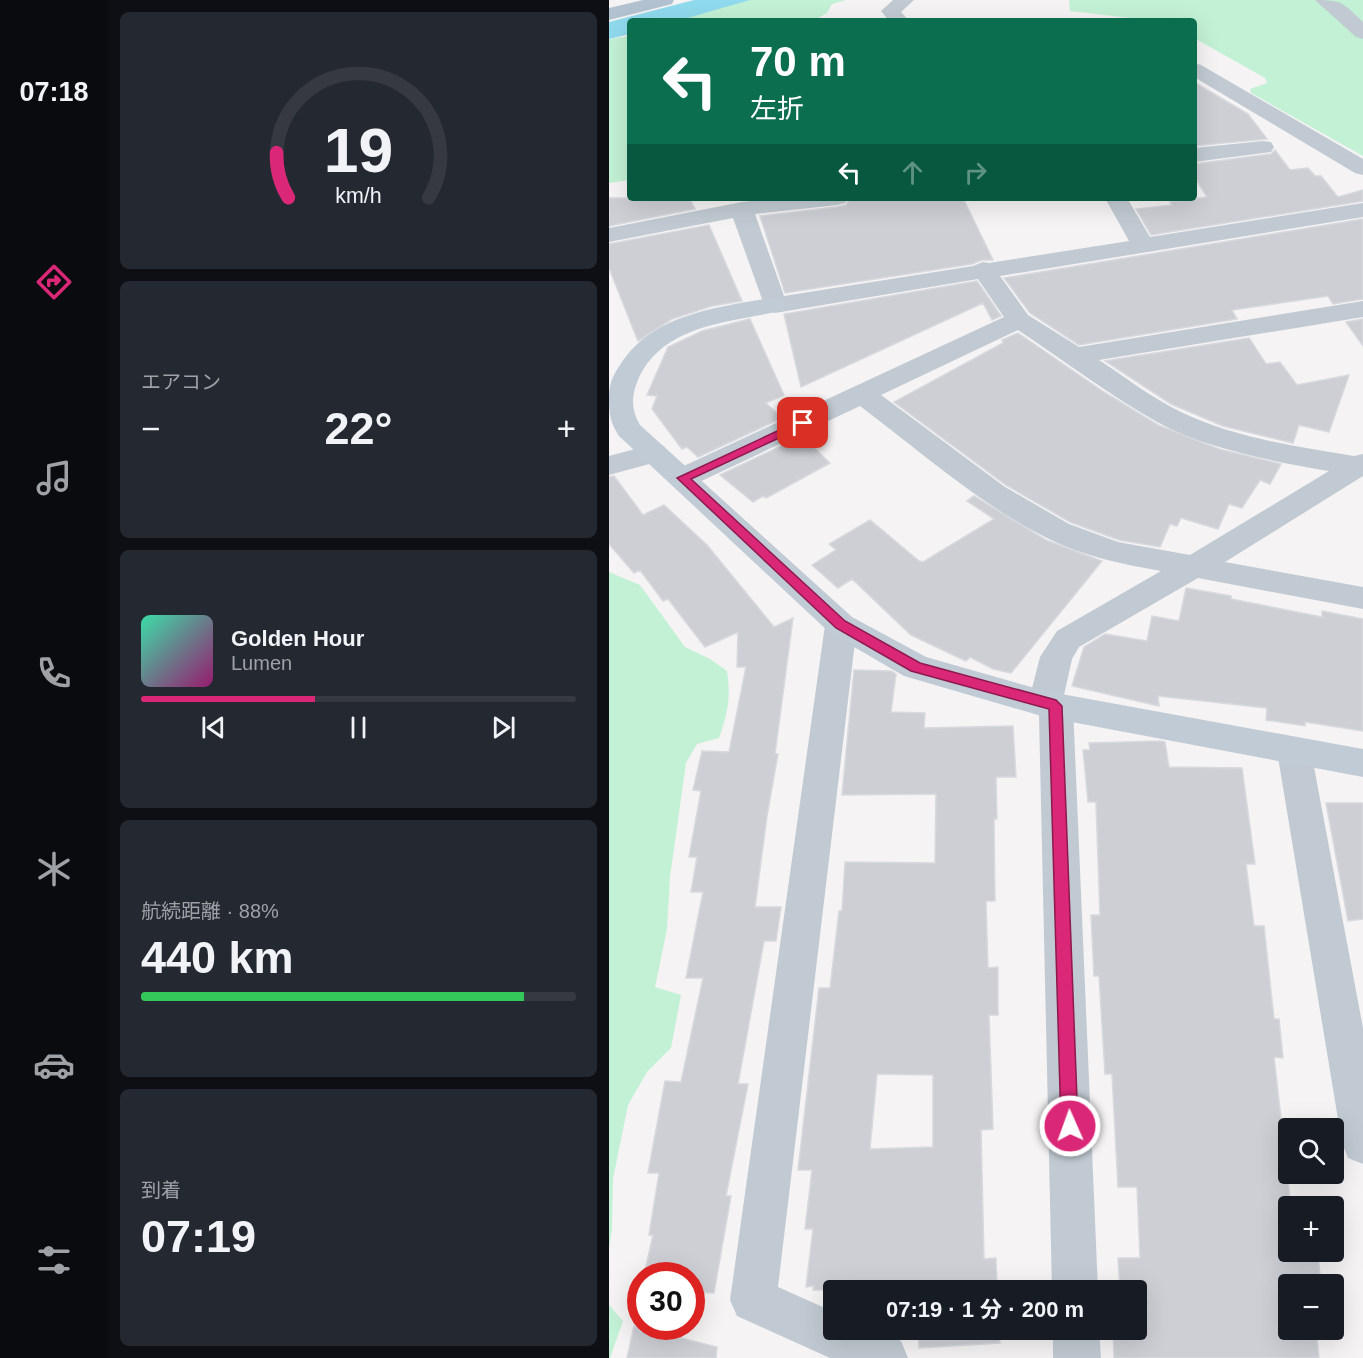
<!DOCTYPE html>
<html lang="ja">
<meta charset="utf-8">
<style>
:root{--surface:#171b24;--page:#242831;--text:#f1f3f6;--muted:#9ea1a6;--line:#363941;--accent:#db2777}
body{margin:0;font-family:Arial,"Noto Sans JP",sans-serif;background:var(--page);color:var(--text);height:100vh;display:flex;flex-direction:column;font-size:22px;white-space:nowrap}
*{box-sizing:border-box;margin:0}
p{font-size:20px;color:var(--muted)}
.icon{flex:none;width:33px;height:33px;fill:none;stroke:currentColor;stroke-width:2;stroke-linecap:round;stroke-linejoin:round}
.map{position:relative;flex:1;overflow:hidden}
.details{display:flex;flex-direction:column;gap:12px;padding:12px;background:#0d0f14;width:501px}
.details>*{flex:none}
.hud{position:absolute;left:18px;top:18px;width:570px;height:183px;border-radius:6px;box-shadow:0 6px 24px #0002;background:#0b6e4f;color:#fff;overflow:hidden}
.fabs{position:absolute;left:669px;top:1118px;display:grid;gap:12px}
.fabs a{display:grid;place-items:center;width:66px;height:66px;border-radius:6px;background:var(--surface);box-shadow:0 6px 24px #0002;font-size:30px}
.speed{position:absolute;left:18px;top:1262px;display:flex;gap:12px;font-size:30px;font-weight:700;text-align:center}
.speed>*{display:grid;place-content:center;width:78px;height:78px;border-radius:50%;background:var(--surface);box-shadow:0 6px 24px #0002;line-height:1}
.speed .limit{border:9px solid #d22;background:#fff;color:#111}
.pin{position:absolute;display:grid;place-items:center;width:51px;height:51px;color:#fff;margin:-26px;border-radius:12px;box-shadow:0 3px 9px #0006}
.me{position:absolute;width:66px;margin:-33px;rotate:358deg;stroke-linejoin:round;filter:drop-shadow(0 0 4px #0008)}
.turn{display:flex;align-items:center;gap:21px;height:126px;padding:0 24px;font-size:27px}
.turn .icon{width:78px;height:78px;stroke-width:2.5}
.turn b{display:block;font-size:42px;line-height:51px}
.lanes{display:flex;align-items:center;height:57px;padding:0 24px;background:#0003;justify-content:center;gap:30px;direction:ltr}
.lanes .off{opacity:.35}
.big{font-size:45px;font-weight:700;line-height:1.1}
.details .card{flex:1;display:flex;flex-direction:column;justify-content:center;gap:9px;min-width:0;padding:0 21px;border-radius:9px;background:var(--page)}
.details .dial{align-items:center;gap:0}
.dial svg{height:156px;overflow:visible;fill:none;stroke:var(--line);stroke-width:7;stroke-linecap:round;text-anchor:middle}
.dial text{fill:var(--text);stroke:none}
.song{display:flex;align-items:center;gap:18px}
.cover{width:72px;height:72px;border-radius:9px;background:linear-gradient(135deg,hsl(160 70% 55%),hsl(320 70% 35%))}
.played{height:6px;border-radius:3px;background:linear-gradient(90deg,var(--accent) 40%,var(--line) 40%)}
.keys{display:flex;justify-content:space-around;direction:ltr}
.heat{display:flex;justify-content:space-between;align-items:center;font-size:33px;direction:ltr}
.charge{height:9px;border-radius:4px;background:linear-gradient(90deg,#34c759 88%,var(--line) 0)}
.trip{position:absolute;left:214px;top:1280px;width:324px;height:60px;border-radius:6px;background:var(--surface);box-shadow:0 6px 24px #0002;font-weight:700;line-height:60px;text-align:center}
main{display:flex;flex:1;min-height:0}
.menu{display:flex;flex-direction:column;width:108px;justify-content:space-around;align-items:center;background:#090b0e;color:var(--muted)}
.menu .icon{width:42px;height:42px}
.menu .active{color:var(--accent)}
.menu b{font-size:27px;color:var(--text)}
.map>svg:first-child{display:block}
.green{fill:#c3f1d5}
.water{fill:#90daee}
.building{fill:#cdcfd5;stroke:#d7d9de;stroke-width:1.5;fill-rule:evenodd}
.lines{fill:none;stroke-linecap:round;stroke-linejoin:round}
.street{fill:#c1cad2;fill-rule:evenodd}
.secondary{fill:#c1cbd6;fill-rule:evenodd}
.primary{fill:#b3c2d1;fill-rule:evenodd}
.route{fill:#db2777;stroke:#8e194d;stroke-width:1.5}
</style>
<main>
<nav class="menu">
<b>07:18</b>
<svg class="icon active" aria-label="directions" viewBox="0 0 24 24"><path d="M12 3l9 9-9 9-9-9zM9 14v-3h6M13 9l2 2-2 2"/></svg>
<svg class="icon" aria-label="music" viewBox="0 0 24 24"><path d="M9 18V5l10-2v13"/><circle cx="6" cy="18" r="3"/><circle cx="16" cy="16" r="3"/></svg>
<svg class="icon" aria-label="phone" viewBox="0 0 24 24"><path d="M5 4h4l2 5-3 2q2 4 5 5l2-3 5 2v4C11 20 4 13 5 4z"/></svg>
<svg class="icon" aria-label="climate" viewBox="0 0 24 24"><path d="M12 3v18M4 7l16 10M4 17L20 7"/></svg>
<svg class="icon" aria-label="car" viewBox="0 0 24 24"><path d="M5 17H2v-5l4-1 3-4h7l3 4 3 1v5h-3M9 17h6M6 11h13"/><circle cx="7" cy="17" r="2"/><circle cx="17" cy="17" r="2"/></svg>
<svg class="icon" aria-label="filters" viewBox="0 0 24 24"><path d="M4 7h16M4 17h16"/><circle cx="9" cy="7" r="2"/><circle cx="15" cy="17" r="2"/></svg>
</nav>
<section class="details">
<div class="card dial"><svg viewBox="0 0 100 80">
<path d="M14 69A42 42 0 1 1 86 69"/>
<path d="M14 69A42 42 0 0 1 8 46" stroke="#db2777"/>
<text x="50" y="56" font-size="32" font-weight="700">19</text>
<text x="50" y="72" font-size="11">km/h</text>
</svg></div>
<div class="card"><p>エアコン</p>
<div class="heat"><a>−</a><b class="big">22°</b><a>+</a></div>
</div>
<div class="card">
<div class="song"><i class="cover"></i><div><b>Golden Hour</b><p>Lumen</p></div></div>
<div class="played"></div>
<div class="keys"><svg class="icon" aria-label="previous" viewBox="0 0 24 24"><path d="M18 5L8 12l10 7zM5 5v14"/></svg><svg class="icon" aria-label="pause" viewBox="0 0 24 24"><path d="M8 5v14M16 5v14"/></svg><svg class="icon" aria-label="next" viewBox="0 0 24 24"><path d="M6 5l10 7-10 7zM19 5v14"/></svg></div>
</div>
<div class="card"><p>航続距離 · 88%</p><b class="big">440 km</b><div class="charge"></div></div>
<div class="card"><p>到着</p><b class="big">07:19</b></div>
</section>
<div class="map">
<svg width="754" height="1358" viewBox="0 0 754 1358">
<rect width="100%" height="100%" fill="#f5f3f3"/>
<path class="green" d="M134,0H237L223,4L218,13L204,21H63Z
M460,0H754V156L642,93L641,89L658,83L656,78L585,38V21H547L461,11Z
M21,36V180L0,183V39Z
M0,572L31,585L76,647L101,659L118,671C122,698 119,712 110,738L88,744L77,763L61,877L58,929L46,987L72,995L62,1048L38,1072L19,1105L4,1179L3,1229L0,1249Z
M0,1305L14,1321L1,1358H0Z"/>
<path class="water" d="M85,0H141L68,21H21V34L0,39V22Z"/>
<path class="building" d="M585,82L639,114L658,139L585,146Z
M666,150L681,170L699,168L706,176H712L729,197L754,190V201L542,235L527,209L563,205L561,202L598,197L585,176V164L662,154Z
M0,198H80L86,209L0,226Z
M241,198H354L384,260H373L363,264L176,293L151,216L228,207L237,205Z
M754,219V299L724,304L719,296L623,310L628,319L470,345L421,313L395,278Z
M100,225L133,301L103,306L63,319L29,341L0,268V244Z
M368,281L392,316L383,320L374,303L192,387L175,314Z
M141,319L175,395L157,403L173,418L89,457L78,447L73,449L43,409L48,396L38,395L59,347L93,331Z
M754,319V346L737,322Z
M409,333L495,392L549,425L610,449L672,464L661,484L651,480L633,508L620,504L609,529L572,518L568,526L561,524L551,547L510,540L461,522L397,485L285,402L394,343L393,340Z
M640,338L657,364L671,362L688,385L740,375L720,432L690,425L684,443L614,426L562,404L496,361Z
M193,436L221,463L157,498L154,496L144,502L111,475Z
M5,476L34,515L55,505L98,545L165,627L184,618L166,754H169L158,816L146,907H172L167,941H155L129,1084H139L117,1196H122L105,1293L82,1292V1275H35L44,1235H40L50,1173H39L56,1081L72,1082L94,978H77L94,892H82L88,857H80L92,791L84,790L93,751L120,752L137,667H128L129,632L96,647L59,599L54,601L31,570L25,573L0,544V477Z
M365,496L437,540L493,561L402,673L384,669L361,657L357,661L302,635L243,579L229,588L203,565L227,550L220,544L261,520L310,561L314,562L385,519L358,501Z
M577,588L622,596V599L713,617V611L754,619V731L696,722V726L657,720L658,708L549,696L550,706L463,686L475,647L496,634L538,641L543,616L570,621Z
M245,670L282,671L287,674L282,712L316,713L315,728L404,726L407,777H387L388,819H385L386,901H377L379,968L389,967V1015H380L384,1129L372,1130L375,1259L387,1258L388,1290H204L205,1286L197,1287L204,1229H196L203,1170H189L210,988H221L230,911H233L236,862L326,863L327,794L233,795ZM268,1074L324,1075V1147L261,1149Z
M552,741L556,742L560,767L633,768L646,864H637L645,926H655L665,1019H670L674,1058L665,1057L682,1206H680V1251H688V1254L709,1255L712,1284H680V1329H707L710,1358H505L504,1329H528V1290H511L509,1258H531L528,1187H509L503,1074H496L490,976H485L482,915H491L487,802H479L474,750H481L480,743Z
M717,803H754V919L739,921Z
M25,1326L108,1347L107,1358H18Z
M309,1329H390L391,1343L310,1348Z"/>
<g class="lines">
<path class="street" d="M284,0H305L292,12L300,21H280L272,11Z
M706,0C734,0 734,3 754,22V39L747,37Z
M585,63L592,65L754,159V175L746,173L585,77Z
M654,141L662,142L665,147L662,152L585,162V148Z
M169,198H239L236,203L228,205L146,214L175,296L364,266L374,262L380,263L520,241L496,198H518L541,237L754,203V217L391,276L419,315L470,347L754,301V317L490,360C516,377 543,398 572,412C626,438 686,446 745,456L754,454V476L616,562L754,587V609L589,578L470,647L463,659L455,695L459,697L464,706L489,1290H443L430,715L424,713L419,704L431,657L448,631L552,571C513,564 473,556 438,538C370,504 311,451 251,406L84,485L74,488L64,485L60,478L64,471L395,317L369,279L166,313L157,310L124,218L0,242V228L133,202ZM409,330C454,360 503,397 550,423C598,449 667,462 720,471L581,555L509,542L460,524L396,487L272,395Z
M45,444L55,446L59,453L55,460L0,475V456Z
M232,613L243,617L248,625L169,1287L225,1312V1329H264L292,1341L299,1358H221L128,1316L121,1300L216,625L221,617Z
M685,737L697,741L702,751L754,1028V1164L739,1158L733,1143L668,751L673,741Z
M444,1329H490L492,1358H444Z"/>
<path class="secondary" d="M166,297L175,300L179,305L175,310C123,323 54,323 29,380C22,396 22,410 31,425L243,617L317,657L436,691L754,749V777L436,717L295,676L221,633L10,436C1,422 0,414 0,397C0,381 6,372 15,359C49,312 113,307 166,297Z"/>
<path class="primary" d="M34,0H65L63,4L0,20V8Z"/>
</g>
<path class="route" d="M194,419L198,420V425L82,479L236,621L311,663L447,700L453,706L469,1126L467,1132L461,1135L454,1132L452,1126L440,709L302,671L227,628L68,478Z"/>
</svg>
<div class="fabs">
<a><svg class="icon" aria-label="search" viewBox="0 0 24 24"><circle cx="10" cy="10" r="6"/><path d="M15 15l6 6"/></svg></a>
<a>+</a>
<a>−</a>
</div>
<div class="speed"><div class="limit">30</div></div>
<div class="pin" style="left:194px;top:423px;background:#d93025"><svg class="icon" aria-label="arrive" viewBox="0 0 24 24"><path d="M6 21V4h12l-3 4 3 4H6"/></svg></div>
<svg class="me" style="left:461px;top:1126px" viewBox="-20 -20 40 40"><circle r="17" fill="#db2777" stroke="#fff" stroke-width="3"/><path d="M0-11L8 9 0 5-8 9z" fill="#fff"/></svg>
<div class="trip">07:19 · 1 分 · 200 m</div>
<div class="hud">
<div class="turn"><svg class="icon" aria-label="left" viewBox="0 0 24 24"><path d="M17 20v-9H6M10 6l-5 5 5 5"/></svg><div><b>70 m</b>左折</div></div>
<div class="lanes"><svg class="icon" aria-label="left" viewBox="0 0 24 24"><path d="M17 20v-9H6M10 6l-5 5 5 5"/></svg><svg class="icon off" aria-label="ahead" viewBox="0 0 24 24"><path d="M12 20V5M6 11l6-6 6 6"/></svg><svg class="icon off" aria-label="right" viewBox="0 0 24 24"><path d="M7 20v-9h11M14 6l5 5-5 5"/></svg></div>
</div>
</div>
</main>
